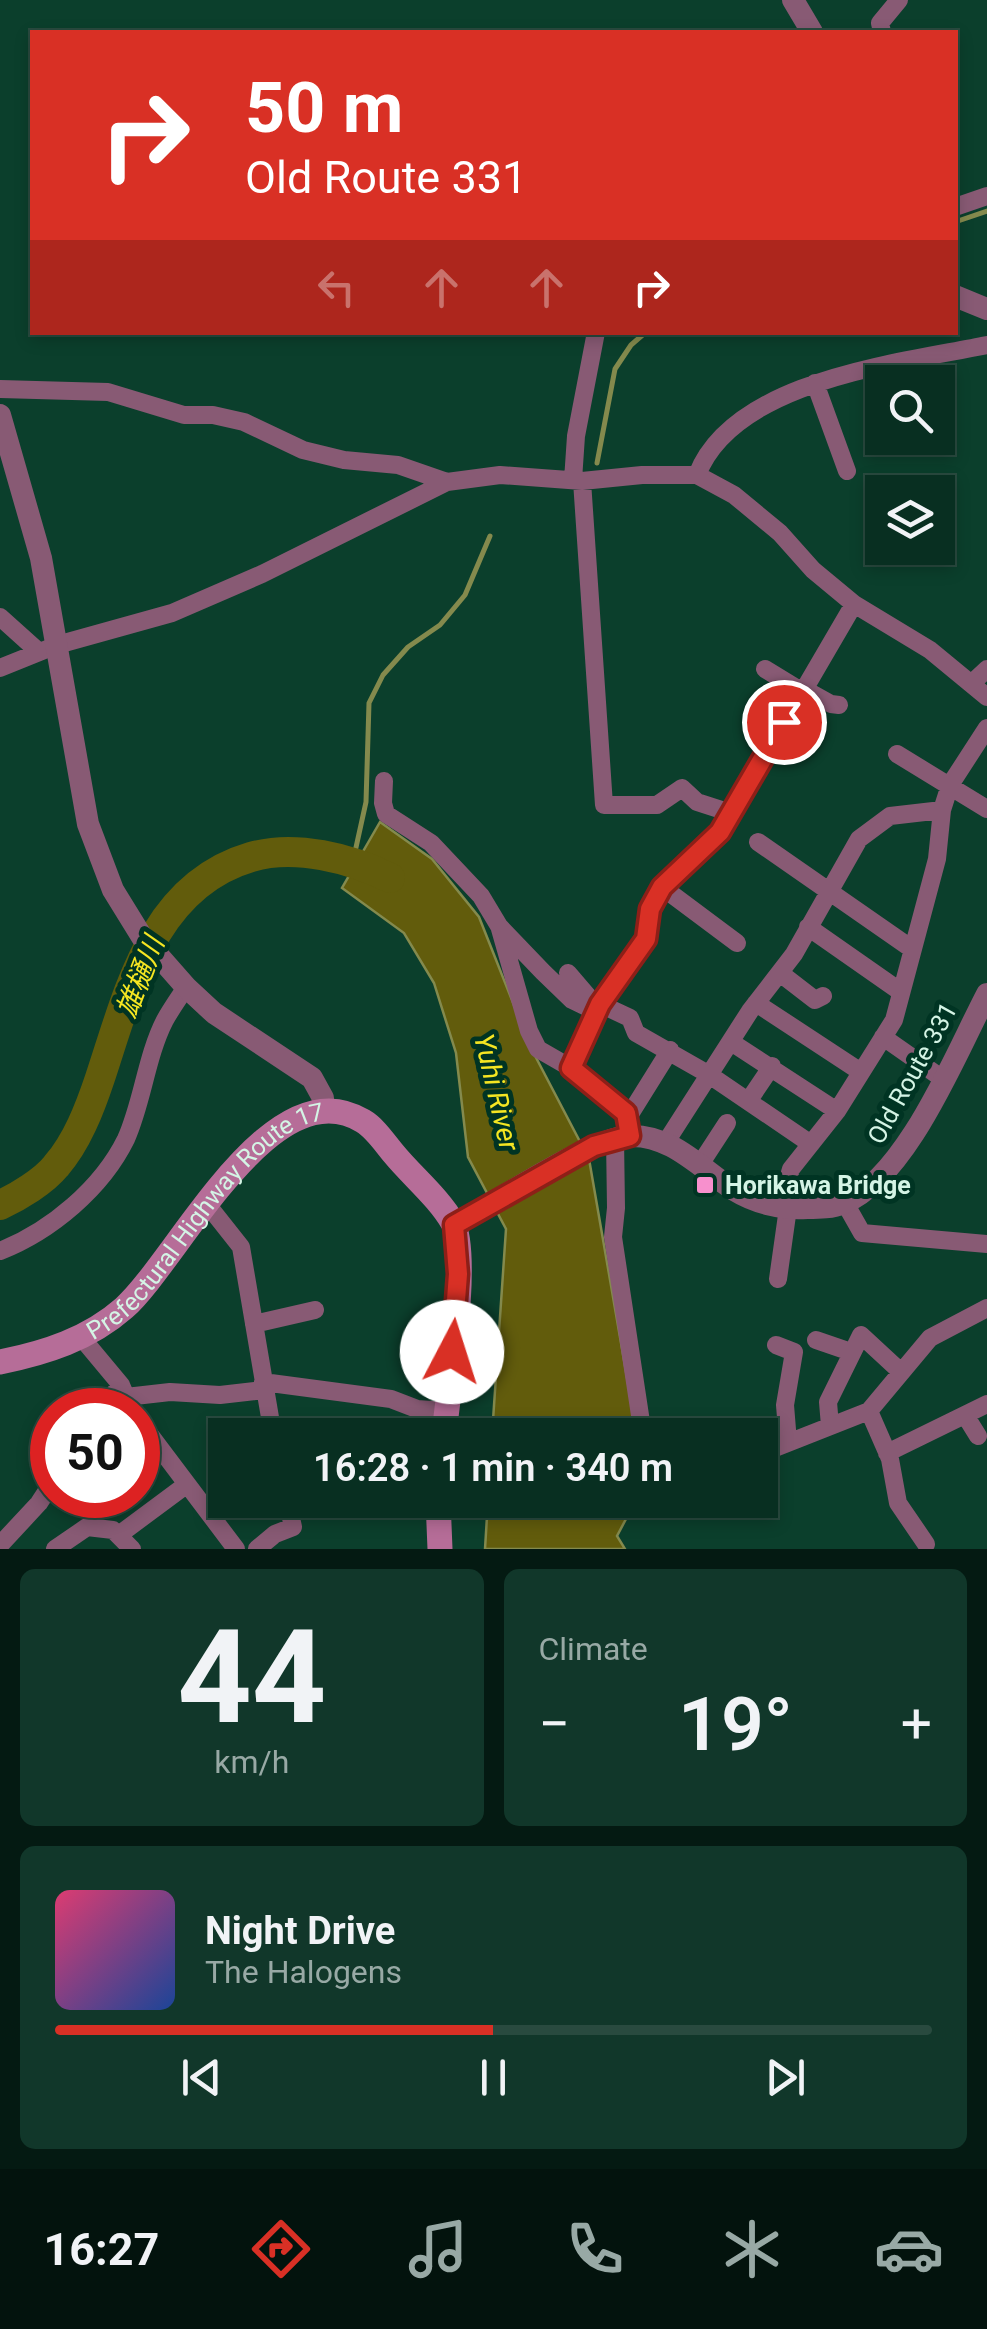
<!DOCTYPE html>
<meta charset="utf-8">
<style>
:root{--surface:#082f21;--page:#11372a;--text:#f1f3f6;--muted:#98a9a5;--line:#294a3f;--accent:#d93025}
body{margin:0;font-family:Roboto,"Noto Sans JP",sans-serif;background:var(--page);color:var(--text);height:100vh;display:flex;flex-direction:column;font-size:38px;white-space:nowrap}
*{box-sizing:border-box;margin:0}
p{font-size:32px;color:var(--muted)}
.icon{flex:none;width:55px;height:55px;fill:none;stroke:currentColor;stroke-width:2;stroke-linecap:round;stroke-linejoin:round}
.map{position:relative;height:1549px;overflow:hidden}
.details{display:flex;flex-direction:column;gap:20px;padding:20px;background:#041a12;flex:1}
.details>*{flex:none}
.top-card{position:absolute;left:30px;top:30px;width:928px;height:305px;border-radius:0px;box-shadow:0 5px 15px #0003,0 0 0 2px var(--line);background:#d93025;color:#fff;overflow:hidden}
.tools{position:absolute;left:865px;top:365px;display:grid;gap:20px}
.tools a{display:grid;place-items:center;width:90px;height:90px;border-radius:0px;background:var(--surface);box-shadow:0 5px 15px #0003,0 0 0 2px var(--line);font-size:50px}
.speed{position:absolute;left:30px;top:1388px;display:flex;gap:20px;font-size:50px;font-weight:700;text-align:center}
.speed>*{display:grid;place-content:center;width:130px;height:130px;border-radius:50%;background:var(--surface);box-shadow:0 5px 15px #0003,0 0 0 2px var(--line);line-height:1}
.speed .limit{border:15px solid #d22;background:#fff;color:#111}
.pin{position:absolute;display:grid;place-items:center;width:85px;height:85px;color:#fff;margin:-42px;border:5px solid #fff;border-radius:50%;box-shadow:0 2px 10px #0007}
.me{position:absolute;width:110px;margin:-55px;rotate:5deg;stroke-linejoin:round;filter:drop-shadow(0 0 8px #0008)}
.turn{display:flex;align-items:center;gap:35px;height:210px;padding:0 50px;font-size:45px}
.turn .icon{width:130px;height:130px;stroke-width:2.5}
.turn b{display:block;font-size:70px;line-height:85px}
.lanes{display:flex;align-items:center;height:95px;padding:0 50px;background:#0003;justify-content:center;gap:50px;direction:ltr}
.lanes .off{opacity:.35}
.big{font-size:75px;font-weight:600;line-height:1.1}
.details .card{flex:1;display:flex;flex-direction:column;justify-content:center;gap:15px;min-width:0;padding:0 35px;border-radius:15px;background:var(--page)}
.details .dial{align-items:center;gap:0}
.dial b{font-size:130px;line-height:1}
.song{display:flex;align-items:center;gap:30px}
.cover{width:120px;height:120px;border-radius:15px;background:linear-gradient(135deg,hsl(340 70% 55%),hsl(220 70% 35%))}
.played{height:10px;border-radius:5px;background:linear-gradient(90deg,var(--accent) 50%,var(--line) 50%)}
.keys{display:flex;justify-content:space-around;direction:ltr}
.heat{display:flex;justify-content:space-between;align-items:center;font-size:55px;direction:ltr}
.details .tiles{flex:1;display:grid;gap:20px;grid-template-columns:1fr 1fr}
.card:last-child{grid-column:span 2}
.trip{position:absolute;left:208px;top:1418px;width:570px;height:100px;border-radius:0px;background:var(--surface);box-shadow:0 5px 15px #0003,0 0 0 2px var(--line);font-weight:600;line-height:100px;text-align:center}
.tab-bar{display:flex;height:160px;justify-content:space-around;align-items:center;background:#03130d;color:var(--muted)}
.tab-bar .icon{width:70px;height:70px}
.tab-bar .on{color:var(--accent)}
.tab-bar b{font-size:45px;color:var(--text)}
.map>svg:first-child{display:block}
.water{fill:#625c0c;stroke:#848a4d;stroke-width:2.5}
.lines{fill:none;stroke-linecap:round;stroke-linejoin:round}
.stream{stroke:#848a4d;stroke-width:5}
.river{stroke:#625c0c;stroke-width:30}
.minor{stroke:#885a74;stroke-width:18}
.tertiary{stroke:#885a74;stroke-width:22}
.secondary{stroke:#b66d98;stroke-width:25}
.route-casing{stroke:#8d1f18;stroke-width:25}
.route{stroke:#d93025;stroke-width:18}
.poi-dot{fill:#f790cd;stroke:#003423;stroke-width:4}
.labels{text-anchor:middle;stroke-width:10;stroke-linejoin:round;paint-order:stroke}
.street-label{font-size:25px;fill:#d4f4e5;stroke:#003423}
.poi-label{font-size:25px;font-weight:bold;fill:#d4f4e5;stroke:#003423;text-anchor:start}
.water-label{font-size:28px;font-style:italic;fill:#f5e622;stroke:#003423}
</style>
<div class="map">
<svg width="987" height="1549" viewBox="0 0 987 1549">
<rect width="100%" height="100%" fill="#0b3f2c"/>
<path class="water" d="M380,822L432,859L479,917L531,1048L589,1159L637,1435H492L506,1229L468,1157L456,1053L434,983L404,933L342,888Z
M488,1500H636L617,1536L625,1549H485Z"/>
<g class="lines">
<path class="stream" d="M955,222L987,211
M597,463L615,369L631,345L646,332
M353,861L366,802L369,703L383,675L408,647L440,625L465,595L490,536"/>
<path class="river" d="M0,1205C18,1197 44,1181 56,1166C77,1142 90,1108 100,1078C129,991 152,886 251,857C295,844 350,858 390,878"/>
<path class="minor" d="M882,32L880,23L899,0
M955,207L987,196
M815,383L847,471
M0,389L108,392L184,415H213L244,422L303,450L344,460L398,465L447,482
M697,475C734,380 899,363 987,345
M573,480L576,436L596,332
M582,481L604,805H657L682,788L697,802L731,813
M0,617L39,652
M0,668L57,645L172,613L262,574L447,482L500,475L582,481L642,475H697L734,495L780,533L813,570L854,604L930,650L987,697
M765,669L801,691
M972,683L987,669
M804,689L831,704L839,705
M897,754L987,809
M384,781L383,803L386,814L431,843L481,896L499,926L543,972L572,1000L597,1012
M758,842L912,949
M662,887L737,943
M808,927L901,992
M500,929L529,1031L538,1049L571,1068
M568,973L598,1008
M780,973L815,1000L823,996
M756,1003L861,1072
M600,1004L630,1018L636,1033L708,1074L811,1144
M883,1037L943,1079
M731,1042L837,1111
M749,1100L772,1066
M627,1119L670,1050
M630,1136L626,1113L571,1068L600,1004L646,939L651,909L662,887L721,832L854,604
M615,1138L616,1208L613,1237L643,1435
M666,1142L750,1011L794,954L859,839L890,816L942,810
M699,1166L727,1123
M845,1203L862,1233L987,1244
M207,1204L241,1247L273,1435
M780,1207L791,1169L837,1111L894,1020L937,859L942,810L950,785L987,728
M0,1251C51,1231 102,1188 126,1139C143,1101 146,1057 165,1020C171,1009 179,998 186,987
M778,1279L788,1208
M254,1324L315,1310
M81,1337L121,1385L130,1406
M816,1340L851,1352
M776,1345L794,1352L785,1405L788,1442
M263,1382L391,1399L417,1409L446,1411
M126,1397L170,1392L220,1395L264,1390
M101,1410L121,1385
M869,1411L890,1459L898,1503L926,1544
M965,1415L978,1436
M138,1419L236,1549
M830,1426L828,1402L861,1335L901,1372
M887,1453L987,1404
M760,1454L869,1411L930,1338L987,1308
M120,1534L186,1485
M0,1545L39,1503L52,1483
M55,1549L87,1527L113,1530L132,1549
M257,1549L275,1534L293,1527L287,1500"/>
<path class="tertiary" d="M793,0L812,32
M955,296L987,309
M0,415L41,558L88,824L113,890L142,937L186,987L214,1013L312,1078L323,1098L322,1111
M454,1225C493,1204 591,1138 629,1136C671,1134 701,1169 734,1190C755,1203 783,1210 807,1208C819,1208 832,1208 844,1203C907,1177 956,1053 987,994"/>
<g class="secondary">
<path id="s1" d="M0,1362C45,1353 89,1339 124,1308C178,1260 271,1065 363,1121C375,1128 384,1142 394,1154C412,1176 439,1198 453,1223C470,1257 448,1392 444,1435"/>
<path d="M438,1500L440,1549"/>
</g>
</g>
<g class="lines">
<defs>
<path id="route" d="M452,1352L458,1274L454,1225L594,1146L630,1136L626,1113L571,1068L600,1004L646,939L650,909L662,887L720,832L784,722"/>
</defs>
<use href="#route" class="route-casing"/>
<use href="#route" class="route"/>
</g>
<rect class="poi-dot" x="695" y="1175" width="20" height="20" rx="5"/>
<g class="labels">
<g class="street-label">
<text transform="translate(912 1073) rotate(-61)" y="9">Old Route 331</text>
<text dy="9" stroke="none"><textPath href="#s1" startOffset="258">Prefectural Highway Route 17</textPath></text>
</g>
<g class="poi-label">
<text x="725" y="1194">Horikawa Bridge</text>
</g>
<g class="water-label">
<text transform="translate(140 977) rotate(-69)" y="10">雄樋川</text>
<text transform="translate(497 1092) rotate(77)" y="10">Yuhi River</text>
</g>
</g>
</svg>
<div class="tools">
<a><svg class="icon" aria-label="search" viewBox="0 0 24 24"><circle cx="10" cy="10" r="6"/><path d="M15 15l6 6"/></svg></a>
<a><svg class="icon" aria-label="layers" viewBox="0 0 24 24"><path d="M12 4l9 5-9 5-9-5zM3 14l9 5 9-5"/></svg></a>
</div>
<div class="speed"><div class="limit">50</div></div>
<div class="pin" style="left:784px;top:722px;background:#d93025"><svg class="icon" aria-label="arrive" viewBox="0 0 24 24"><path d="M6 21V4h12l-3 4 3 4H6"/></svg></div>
<svg class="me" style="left:452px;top:1352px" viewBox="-20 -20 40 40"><circle r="19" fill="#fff"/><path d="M0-13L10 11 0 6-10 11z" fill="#d93025"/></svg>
<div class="trip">16:28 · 1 min · 340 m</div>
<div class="top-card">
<div class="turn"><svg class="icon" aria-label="right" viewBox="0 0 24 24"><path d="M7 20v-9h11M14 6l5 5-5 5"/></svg><div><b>50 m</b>Old Route 331</div></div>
<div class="lanes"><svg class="icon off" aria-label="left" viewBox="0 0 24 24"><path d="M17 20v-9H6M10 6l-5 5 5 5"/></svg><svg class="icon off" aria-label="ahead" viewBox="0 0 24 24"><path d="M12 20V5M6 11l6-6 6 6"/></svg><svg class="icon off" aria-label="ahead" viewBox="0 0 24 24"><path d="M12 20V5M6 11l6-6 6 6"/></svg><svg class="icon" aria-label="right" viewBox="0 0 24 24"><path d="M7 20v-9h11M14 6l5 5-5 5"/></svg></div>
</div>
</div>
<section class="details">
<div class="tiles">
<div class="card dial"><b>44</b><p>km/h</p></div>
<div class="card"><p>Climate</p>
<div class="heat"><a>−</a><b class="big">19°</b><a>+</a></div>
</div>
<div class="card">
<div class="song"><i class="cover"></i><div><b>Night Drive</b><p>The Halogens</p></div></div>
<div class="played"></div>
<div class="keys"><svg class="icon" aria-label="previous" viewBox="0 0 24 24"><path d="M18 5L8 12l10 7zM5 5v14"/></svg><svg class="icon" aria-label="pause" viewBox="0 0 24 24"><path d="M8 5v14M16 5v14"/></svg><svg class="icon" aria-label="next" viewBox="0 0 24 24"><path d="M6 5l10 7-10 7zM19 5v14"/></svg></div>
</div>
</div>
</section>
<nav class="tab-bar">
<b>16:27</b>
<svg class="icon on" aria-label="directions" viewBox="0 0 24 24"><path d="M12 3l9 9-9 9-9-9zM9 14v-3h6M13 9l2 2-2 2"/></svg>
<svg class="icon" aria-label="music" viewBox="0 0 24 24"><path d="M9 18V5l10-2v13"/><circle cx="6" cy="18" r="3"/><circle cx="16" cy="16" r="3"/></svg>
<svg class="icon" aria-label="phone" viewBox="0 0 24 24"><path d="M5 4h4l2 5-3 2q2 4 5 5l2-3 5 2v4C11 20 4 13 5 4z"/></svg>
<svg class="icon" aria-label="climate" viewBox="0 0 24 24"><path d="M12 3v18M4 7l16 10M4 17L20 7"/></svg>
<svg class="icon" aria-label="car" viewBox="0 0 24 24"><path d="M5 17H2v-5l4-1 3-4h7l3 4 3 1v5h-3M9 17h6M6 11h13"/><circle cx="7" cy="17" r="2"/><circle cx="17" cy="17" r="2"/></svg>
</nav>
